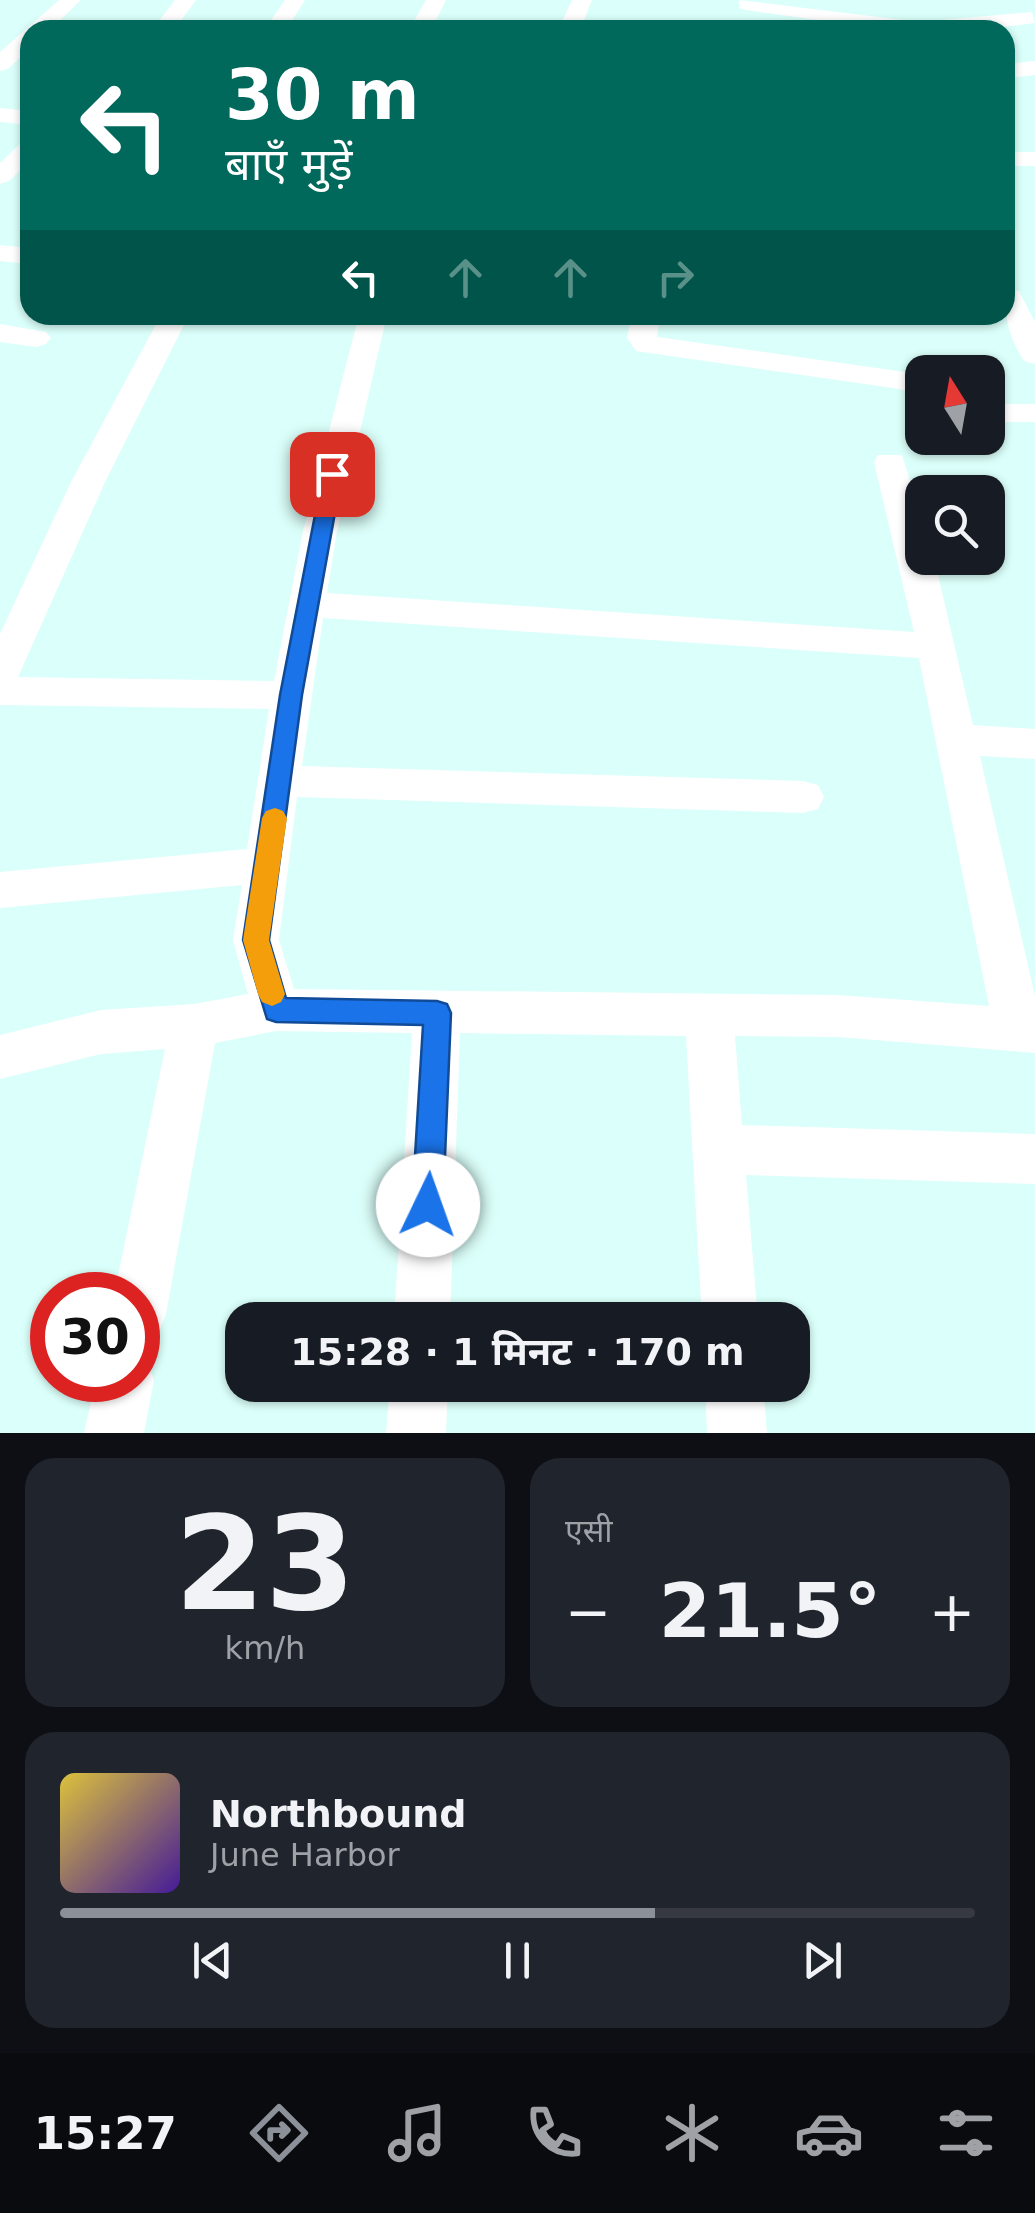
<!DOCTYPE html>
<html lang="hi">
<meta charset="utf-8">
<style>
:root{--surface:#171b24;--page:#20242c;--text:#f1f3f6;--muted:#9ea1a6;--line:#363941;--accent:#8c9099}
body{margin:0;font-family:"DejaVu Sans","Noto Sans Devanagari",sans-serif;background:var(--page);color:var(--text);height:100vh;display:flex;flex-direction:column;font-size:38px;white-space:nowrap}
*{box-sizing:border-box;margin:0}
p{font-size:32px;color:var(--muted)}
.icon{flex:none;width:55px;height:55px;fill:none;stroke:currentColor;stroke-width:2;stroke-linecap:round;stroke-linejoin:round}
.map{position:relative;height:1433px;overflow:hidden}
.details{display:flex;flex-direction:column;gap:25px;padding:25px;background:#0d0f14;flex:1}
.details>*{flex:none}
.banner{position:absolute;left:20px;top:20px;width:995px;height:305px;border-radius:30px;box-shadow:0 2px 8px #0004;background:#00695c;color:#fff;overflow:hidden}
.needle{width:65px;rotate:349deg}
.tools{position:absolute;left:905px;top:355px;display:grid;gap:20px}
.tools a{display:grid;place-items:center;width:100px;height:100px;border-radius:20px;background:var(--surface);box-shadow:0 2px 8px #0004;font-size:50px}
.speed{position:absolute;left:30px;top:1272px;display:flex;gap:20px;font-size:50px;font-weight:700;text-align:center}
.speed>*{display:grid;place-content:center;width:130px;height:130px;border-radius:50%;background:var(--surface);box-shadow:0 2px 8px #0004;line-height:1}
.speed .limit{border:15px solid #d22;background:#fff;color:#111}
.pin{position:absolute;display:grid;place-items:center;width:85px;height:85px;color:#fff;margin:-42px;border-radius:20px;box-shadow:0 5px 15px #0006}
.me{position:absolute;width:110px;margin:-55px;rotate:3deg;stroke-linejoin:round;filter:drop-shadow(0 0 8px #0008)}
.turn{display:flex;align-items:center;gap:35px;height:210px;padding:0 40px;font-size:45px}
.turn .icon{width:130px;height:130px;stroke-width:2.5}
.turn b{display:block;font-size:70px;line-height:85px}
.lanes{display:flex;align-items:center;height:95px;padding:0 40px;background:#0003;justify-content:center;gap:50px;direction:ltr}
.lanes .off{opacity:.35}
.big{font-size:75px;font-weight:700;line-height:1.1}
.details .card{flex:1;display:flex;flex-direction:column;justify-content:center;gap:15px;min-width:0;padding:0 35px;border-radius:30px;background:var(--page)}
.details .dial{align-items:center;gap:0}
.dial b{font-size:130px;line-height:1}
.song{display:flex;align-items:center;gap:30px}
.cover{width:120px;height:120px;border-radius:15px;background:linear-gradient(135deg,hsl(50 70% 55%),hsl(260 70% 35%))}
.played{height:10px;border-radius:5px;background:linear-gradient(90deg,var(--accent) 65%,var(--line) 65%)}
.keys{display:flex;justify-content:space-around;direction:ltr}
.heat{display:flex;justify-content:space-between;align-items:center;font-size:55px;direction:ltr}
.details .tiles{flex:1;display:grid;gap:25px;grid-template-columns:1fr 1fr}
.card:last-child{grid-column:span 2}
.trip{position:absolute;left:225px;top:1302px;width:585px;height:100px;border-radius:30px;background:var(--surface);box-shadow:0 2px 8px #0004;font-weight:700;line-height:100px;text-align:center}
.tab-bar{display:flex;height:160px;justify-content:space-around;align-items:center;background:#090b0e;color:var(--muted)}
.tab-bar .icon{width:70px;height:70px}
.tab-bar .selected{color:var(--accent)}
.tab-bar b{font-size:45px;color:var(--text)}
.map>svg:first-child{display:block}
.lines{fill:none;stroke-linecap:round;stroke-linejoin:round}
.minor{fill:#fff;fill-rule:evenodd}
.route{fill:#1a73e8;stroke:#114b97;stroke-width:2.5}
.slow{fill:#f59e0b}
</style>
<div class="map">
<svg width="1035" height="1433" viewBox="0 0 1035 1433">
<rect width="100%" height="100%" fill="#dbfffa"/>
<g class="lines">
<path class="minor" d="M59,0H81L50,30H30V48L8,69L0,71V52Z
M175,0H196L174,30H152Z
M285,0H305L286,30H264Z
M426,0H446L431,30H409Z
M572,0H592L580,30H558Z
M739,0L919,22L1032,12L1035,23C937,38 843,24 746,10L739,8Z
M1035,61V75L1005,78V64Z
M0,108L30,111V125L0,122Z
M30,141V161L9,181L0,184V163L21,143Z
M1005,152H1035V166H1005Z
M0,245L30,248V264L0,261Z
M1005,289L1019,291L1035,322V364L1024,361C1008,336 1005,317 1005,289Z
M161,315H189L105,482L18,677L274,681L303,531L359,315H387L337,531L327,593L914,632L874,462L878,455H902L922,518V558H934L973,725L1035,729V759L980,756L1035,996V1053L838,1037L735,1036L742,1125L1035,1134V1184L746,1175L758,1320H702L686,1036L460,1033L450,1320H394L412,1033L276,1031L215,1043L166,1314L158,1334L138,1342V1295H114L165,1049L101,1054L0,1079V1035L101,1010L194,1004L248,994L233,940L242,885L0,908V872L247,849L269,709L0,705V634L71,482ZM323,618L919,658L989,1006L838,995L294,989L279,940L297,797L803,813L818,809L824,797L818,785L803,781L302,766Z
M632,315H660L657,337L919,374L922,376V397L900,389L636,351L627,338Z
M0,324L46,332L51,338L46,344L36,347L0,342Z
M988,404H1035V422H988Z
M138,1356L146,1359L154,1380L144,1433H84L96,1380H138Z
M390,1385H448L446,1433H386Z
M705,1385H763L767,1433H707Z"/>
</g>
<path class="route" d="M332,468L342,474L302,695L269,940L286,998L437,1001L447,1004L451,1013L443,1205L438,1215L428,1220L417,1215L412,1205L423,1025L276,1022L267,1019L243,940L280,695L323,474Z"/>
<path class="slow" d="M275,808L283,811L287,818L269,940L285,994L281,1002L272,1006L262,1002L258,994L243,940L262,818L266,811Z"/>
</svg>
<div class="tools">
<a><svg class="needle" viewBox="-14 -14 28 28"><path d="M0-13l5 13h-10z" fill="#e53935"/><path d="M0 13l5-13h-10z" fill="#9ea1a6"/></svg></a>
<a><svg class="icon" aria-label="search" viewBox="0 0 24 24"><circle cx="10" cy="10" r="6"/><path d="M15 15l6 6"/></svg></a>
</div>
<div class="speed"><div class="limit">30</div></div>
<div class="pin" style="left:332px;top:474px;background:#d93025"><svg class="icon" aria-label="arrive" viewBox="0 0 24 24"><path d="M6 21V4h12l-3 4 3 4H6"/></svg></div>
<svg class="me" style="left:428px;top:1205px" viewBox="-20 -20 40 40"><circle r="19" fill="#fff"/><path d="M0-13L10 11 0 6-10 11z" fill="#1a73e8"/></svg>
<div class="trip">15:28 · 1 मिनट · 170 m</div>
<div class="banner">
<div class="turn"><svg class="icon" aria-label="left" viewBox="0 0 24 24"><path d="M17 20v-9H6M10 6l-5 5 5 5"/></svg><div><b>30 m</b>बाएँ मुड़ें</div></div>
<div class="lanes"><svg class="icon" aria-label="left" viewBox="0 0 24 24"><path d="M17 20v-9H6M10 6l-5 5 5 5"/></svg><svg class="icon off" aria-label="ahead" viewBox="0 0 24 24"><path d="M12 20V5M6 11l6-6 6 6"/></svg><svg class="icon off" aria-label="ahead" viewBox="0 0 24 24"><path d="M12 20V5M6 11l6-6 6 6"/></svg><svg class="icon off" aria-label="right" viewBox="0 0 24 24"><path d="M7 20v-9h11M14 6l5 5-5 5"/></svg></div>
</div>
</div>
<section class="details">
<div class="tiles">
<div class="card dial"><b>23</b><p>km/h</p></div>
<div class="card"><p>एसी</p>
<div class="heat"><a>−</a><b class="big">21.5°</b><a>+</a></div>
</div>
<div class="card">
<div class="song"><i class="cover"></i><div><b>Northbound</b><p>June Harbor</p></div></div>
<div class="played"></div>
<div class="keys"><svg class="icon" aria-label="previous" viewBox="0 0 24 24"><path d="M18 5L8 12l10 7zM5 5v14"/></svg><svg class="icon" aria-label="pause" viewBox="0 0 24 24"><path d="M8 5v14M16 5v14"/></svg><svg class="icon" aria-label="next" viewBox="0 0 24 24"><path d="M6 5l10 7-10 7zM19 5v14"/></svg></div>
</div>
</div>
</section>
<nav class="tab-bar">
<b>15:27</b>
<svg class="icon selected" aria-label="directions" viewBox="0 0 24 24"><path d="M12 3l9 9-9 9-9-9zM9 14v-3h6M13 9l2 2-2 2"/></svg>
<svg class="icon" aria-label="music" viewBox="0 0 24 24"><path d="M9 18V5l10-2v13"/><circle cx="6" cy="18" r="3"/><circle cx="16" cy="16" r="3"/></svg>
<svg class="icon" aria-label="phone" viewBox="0 0 24 24"><path d="M5 4h4l2 5-3 2q2 4 5 5l2-3 5 2v4C11 20 4 13 5 4z"/></svg>
<svg class="icon" aria-label="climate" viewBox="0 0 24 24"><path d="M12 3v18M4 7l16 10M4 17L20 7"/></svg>
<svg class="icon" aria-label="car" viewBox="0 0 24 24"><path d="M5 17H2v-5l4-1 3-4h7l3 4 3 1v5h-3M9 17h6M6 11h13"/><circle cx="7" cy="17" r="2"/><circle cx="17" cy="17" r="2"/></svg>
<svg class="icon" aria-label="filters" viewBox="0 0 24 24"><path d="M4 7h16M4 17h16"/><circle cx="9" cy="7" r="2"/><circle cx="15" cy="17" r="2"/></svg>
</nav>
